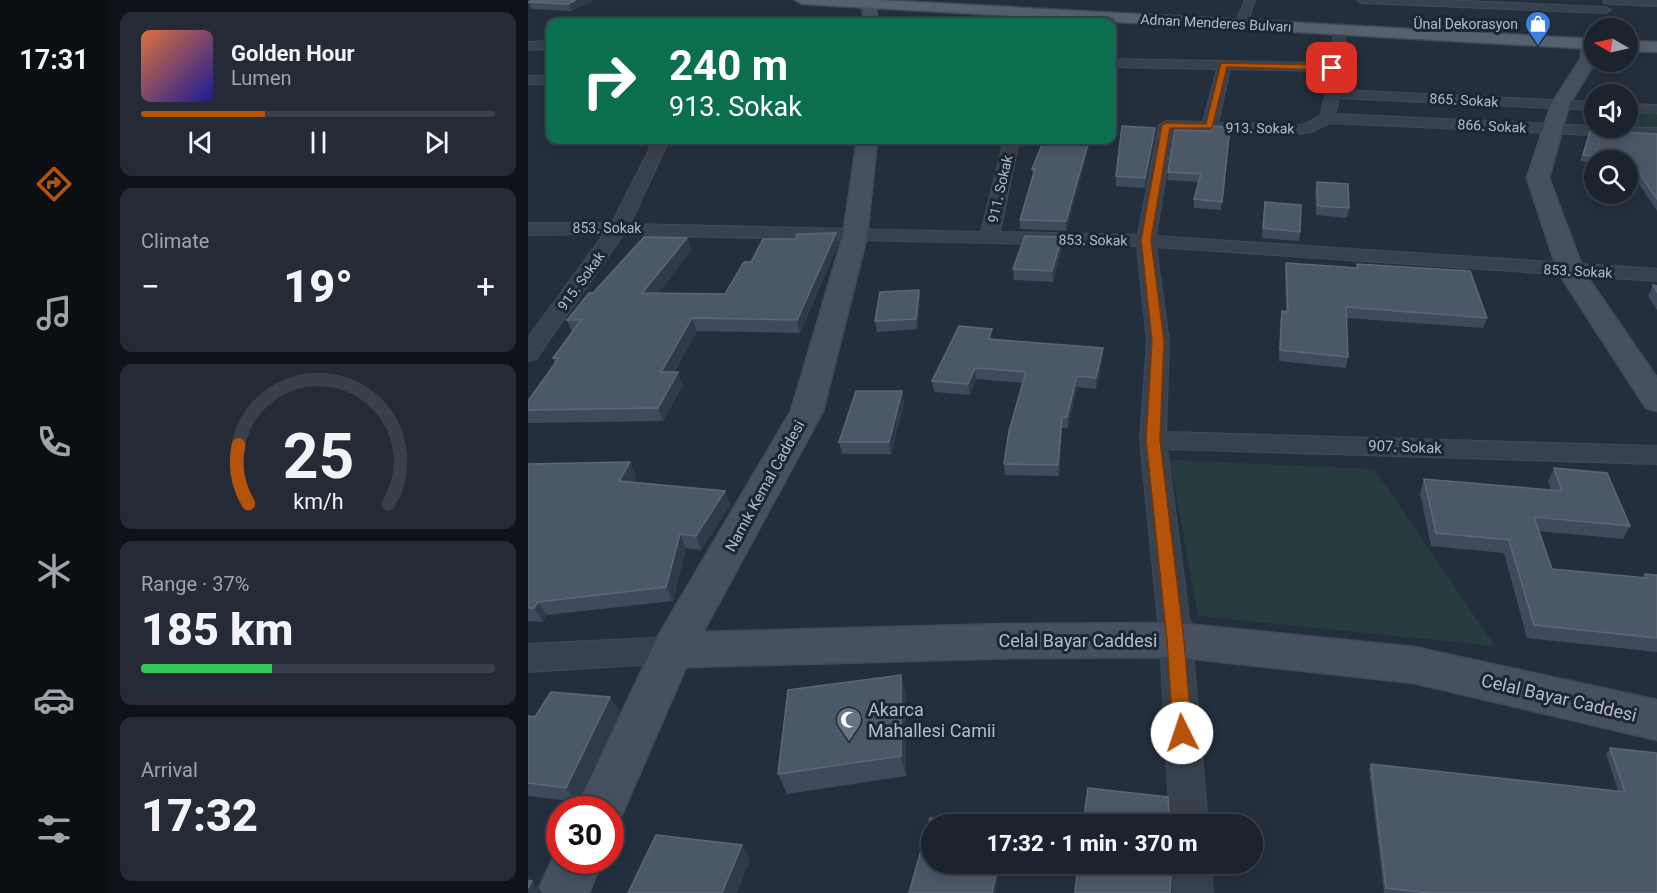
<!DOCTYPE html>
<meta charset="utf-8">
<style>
:root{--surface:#1b232e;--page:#242b36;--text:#f1f3f6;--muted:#a0a4aa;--line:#39404a;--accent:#b45309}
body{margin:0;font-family:Roboto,sans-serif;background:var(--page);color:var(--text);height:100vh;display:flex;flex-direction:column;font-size:22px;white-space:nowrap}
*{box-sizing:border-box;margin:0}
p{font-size:20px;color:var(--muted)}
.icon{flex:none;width:33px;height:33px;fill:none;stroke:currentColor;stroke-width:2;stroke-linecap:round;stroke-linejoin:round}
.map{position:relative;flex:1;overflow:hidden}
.panel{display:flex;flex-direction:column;gap:12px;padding:12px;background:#0f1319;width:420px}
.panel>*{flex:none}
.top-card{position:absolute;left:18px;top:18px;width:570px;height:126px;border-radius:12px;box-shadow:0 3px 15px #0003,0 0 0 2px var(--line);background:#0b6e4f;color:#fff;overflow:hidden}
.needle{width:39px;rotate:279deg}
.tools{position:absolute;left:1056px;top:18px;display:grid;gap:12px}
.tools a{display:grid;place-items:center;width:54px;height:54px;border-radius:50%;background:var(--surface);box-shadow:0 3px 15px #0003,0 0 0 2px var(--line);font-size:30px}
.speed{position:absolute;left:18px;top:796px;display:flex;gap:12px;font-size:30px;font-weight:700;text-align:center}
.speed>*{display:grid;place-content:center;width:78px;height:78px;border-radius:50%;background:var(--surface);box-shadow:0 3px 15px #0003,0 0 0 2px var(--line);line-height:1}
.speed .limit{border:9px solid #d22;background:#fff;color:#111}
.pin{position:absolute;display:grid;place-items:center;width:51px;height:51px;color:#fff;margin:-26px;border-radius:12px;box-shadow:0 3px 9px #0006}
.me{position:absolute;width:66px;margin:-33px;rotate:356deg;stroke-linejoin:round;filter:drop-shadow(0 0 4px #0008)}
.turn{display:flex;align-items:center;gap:21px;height:126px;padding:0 24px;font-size:27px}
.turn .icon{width:78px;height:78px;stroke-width:2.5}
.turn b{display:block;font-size:42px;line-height:51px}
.big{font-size:45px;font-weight:800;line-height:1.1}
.panel .widget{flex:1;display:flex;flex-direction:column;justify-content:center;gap:9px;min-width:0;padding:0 21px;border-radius:12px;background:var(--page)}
.panel .dial{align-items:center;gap:0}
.dial svg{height:156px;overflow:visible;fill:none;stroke:var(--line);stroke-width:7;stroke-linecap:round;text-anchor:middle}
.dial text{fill:var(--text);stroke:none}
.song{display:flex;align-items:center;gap:18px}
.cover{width:72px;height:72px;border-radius:9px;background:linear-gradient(135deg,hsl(20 70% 55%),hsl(240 70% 35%))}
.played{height:6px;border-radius:3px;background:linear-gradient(90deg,var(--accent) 35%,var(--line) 35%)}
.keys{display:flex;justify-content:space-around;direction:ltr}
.heat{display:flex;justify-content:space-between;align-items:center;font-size:33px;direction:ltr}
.charge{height:9px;border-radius:4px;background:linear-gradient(90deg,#34c759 37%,var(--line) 0)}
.trip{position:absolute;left:393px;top:814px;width:342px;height:60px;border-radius:30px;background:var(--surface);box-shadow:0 3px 15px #0003,0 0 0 2px var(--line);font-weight:800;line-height:60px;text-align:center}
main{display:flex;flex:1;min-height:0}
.tabs{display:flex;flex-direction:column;width:108px;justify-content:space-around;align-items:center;background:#0b0e12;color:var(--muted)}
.tabs .icon{width:42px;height:42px}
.tabs .on{color:var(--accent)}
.tabs b{font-size:27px;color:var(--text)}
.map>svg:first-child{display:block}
.green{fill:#263c3f}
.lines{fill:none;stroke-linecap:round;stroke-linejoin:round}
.street-casing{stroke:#414a57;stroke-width:2}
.secondary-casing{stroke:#414a57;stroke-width:3}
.primary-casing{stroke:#414a57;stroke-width:3}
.street{fill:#38414e;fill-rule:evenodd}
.secondary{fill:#465061;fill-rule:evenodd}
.primary{fill:#56606e;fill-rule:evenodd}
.wall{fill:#3f4b5c}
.shaded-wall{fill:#2f3b4b}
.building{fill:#4b5868;stroke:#5c6777;stroke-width:1.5}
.route{fill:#b45309;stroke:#753606;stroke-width:1.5}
.labels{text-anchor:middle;stroke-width:6;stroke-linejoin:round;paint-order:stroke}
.far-street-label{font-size:14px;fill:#b4bcc9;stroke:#1d2633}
.far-poi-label{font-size:14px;fill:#b4bcc9;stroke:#1d2633;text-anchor:end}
.street-label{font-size:15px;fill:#b4bcc9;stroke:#1d2633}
.near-street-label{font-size:18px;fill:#b4bcc9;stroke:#1d2633}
.near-poi-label{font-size:18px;fill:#b4bcc9;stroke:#1d2633;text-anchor:start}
</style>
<main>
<nav class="tabs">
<b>17:31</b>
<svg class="icon on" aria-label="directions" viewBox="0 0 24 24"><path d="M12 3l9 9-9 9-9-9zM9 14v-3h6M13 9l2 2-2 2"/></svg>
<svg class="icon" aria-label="music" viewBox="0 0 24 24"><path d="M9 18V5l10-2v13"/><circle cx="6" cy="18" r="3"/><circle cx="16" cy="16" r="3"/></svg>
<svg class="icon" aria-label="phone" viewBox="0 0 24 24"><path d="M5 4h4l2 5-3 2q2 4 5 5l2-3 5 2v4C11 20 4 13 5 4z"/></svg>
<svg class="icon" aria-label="climate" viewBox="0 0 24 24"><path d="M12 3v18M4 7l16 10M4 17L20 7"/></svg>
<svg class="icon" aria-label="car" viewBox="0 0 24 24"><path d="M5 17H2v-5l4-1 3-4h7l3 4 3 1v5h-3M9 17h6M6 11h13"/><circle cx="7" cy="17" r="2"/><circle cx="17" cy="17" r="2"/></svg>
<svg class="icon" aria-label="filters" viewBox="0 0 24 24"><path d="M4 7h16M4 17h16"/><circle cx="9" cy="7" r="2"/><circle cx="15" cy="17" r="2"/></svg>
</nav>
<section class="panel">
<div class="widget">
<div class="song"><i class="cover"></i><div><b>Golden Hour</b><p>Lumen</p></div></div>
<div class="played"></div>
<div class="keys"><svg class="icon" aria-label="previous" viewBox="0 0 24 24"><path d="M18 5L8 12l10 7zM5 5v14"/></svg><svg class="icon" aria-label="pause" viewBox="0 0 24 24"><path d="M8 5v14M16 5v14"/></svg><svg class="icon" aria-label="next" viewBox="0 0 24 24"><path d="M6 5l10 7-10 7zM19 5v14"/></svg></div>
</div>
<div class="widget"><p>Climate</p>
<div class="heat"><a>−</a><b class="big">19°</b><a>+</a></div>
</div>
<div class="widget dial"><svg viewBox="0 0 100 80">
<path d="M14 69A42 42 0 1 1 86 69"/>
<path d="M14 69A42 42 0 0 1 9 39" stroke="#b45309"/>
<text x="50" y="56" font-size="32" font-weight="700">25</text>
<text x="50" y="72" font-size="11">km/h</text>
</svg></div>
<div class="widget"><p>Range · 37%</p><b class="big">185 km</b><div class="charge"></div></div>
<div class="widget"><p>Arrival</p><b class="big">17:32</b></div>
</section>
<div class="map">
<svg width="1129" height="893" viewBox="0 0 1129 893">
<rect width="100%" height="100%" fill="#242f3e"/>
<path class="green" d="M1100,111L1129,112V130L1071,128H1100Z
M642,460L846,469L967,646L670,616Z"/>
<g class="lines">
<defs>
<path id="street" d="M717,0H727L719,24L713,28L707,24Z
M829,0H914L1077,7L1083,10L1077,13L834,3Z
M1075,0H1129V6L1080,4L1076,3Z
M521,11L527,14L523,22H513L517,12Z
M813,27L819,31L811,67L812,90L1066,102V110L811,98L807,114L1066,126V128H1129V138L802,123L783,132L760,135L645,130L628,236L1129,269V281L628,247L641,341L638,432L1129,446V464L639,449L664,640L680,825H642L632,640L612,440L619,341L609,246L95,235L8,359L0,361V338L76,234L0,235V223H84L126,140H141L102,224L453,232L476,140H491L472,232L610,235L631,125L638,121L675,122L689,69L584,67V59L799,63L807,31ZM702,69L798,71V94L792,116L775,125L690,123Z
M1066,29V45L1057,47L1055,44L1062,30Z
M22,41V49L0,50V42Z
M0,76H22V84H0Z
M1100,104L1129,105V113L1100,112Z
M144,637L155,641L160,650L155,659L144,663L0,672V644Z
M643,864H683L685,893H645Z"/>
<path id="secondary" d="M333,0H347L350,22H336Z
M1061,39L1066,41L1067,62L1041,105L1021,178L1056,272L1129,378V411L1118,408L1030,272L999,178L1023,105L1053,58V44Z
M329,140H349L339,236L295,411L175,632L484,624L648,623L886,647L1129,700V740L886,683L648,657L484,658L158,667L89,826L82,829V810H48L129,638L263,411L315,236Z
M32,843V861H74L61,893H9Z"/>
<path id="primary" d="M267,0H351L1066,39V49L274,4Z
M1100,41L1129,42V52L1100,51Z"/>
</defs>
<use href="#street" class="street-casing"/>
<use href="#secondary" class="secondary-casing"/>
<use href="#primary" class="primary-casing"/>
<use href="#street" class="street"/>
<use href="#secondary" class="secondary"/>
<use href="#primary" class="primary"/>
</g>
<path class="wall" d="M66,0L43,11L3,9L0,2Z
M702,127L693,210L666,208V199L671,182L639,180L640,172Z
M1062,131L1129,134V211L1101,169L1100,168V160H1066V163L1052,161Z
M627,136L617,188L588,186V176Z
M563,140L538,231L492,229V220L505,175L504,169Z
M789,182L821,208L819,218L788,215L787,191Z
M736,211L772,232L771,241L734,238Z
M159,238L163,250L129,294H197L223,262L310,245L272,333L169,331L146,372L155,385L135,421L0,423V401L27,364L25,358L44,332L39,320L65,293Z
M534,247L525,282L486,280L485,269Z
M758,263L828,268L829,264L959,318L955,328L818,318L820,357L818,368L751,361L752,322L754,311H758L757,273Z
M1125,285L1129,286V310L1120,296Z
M391,290L392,300L389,329L349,332L347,321Z
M465,340L575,359L568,389L549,387L540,428H534L531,476L477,475L476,464L495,383L448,379L442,395L406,392L404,381Z
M376,402L363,454H314L311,442Z
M102,462L108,476L105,482L197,491L202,505L173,550L158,548L145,601L19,615L15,622L0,621V464Z
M1026,468L1102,526L1095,539L1011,531L1024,569L1115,578L1117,574L1129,575V652L999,638L976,553L903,546L892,493L896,479L1023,490L1020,482Z
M378,695V776L259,794L250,774Z
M92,712L49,802L0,796V716Z
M1082,748L1129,753V893H856L841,769L843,764L1090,791L1078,754Z"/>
<path class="shaded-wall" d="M48,0H66L43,11L40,4Z
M627,128V136L617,188V178Z
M561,140H563L538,231V221Z
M308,233L310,245L272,333L269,320Z
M534,237V247L525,282L524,271Z
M159,238L163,250L119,306L114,293Z
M391,290L392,300L389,329L388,319Z
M164,318L169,331L138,385L133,372Z
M464,329L465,340L460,339Z
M575,348V359L568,389V378Z
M447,368L448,379L442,395L440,384Z
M150,372L155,385L135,421L130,408Z
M549,376V387L540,428L539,417Z
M374,391L376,402L363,454L361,442Z
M534,417V428L531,476L530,465Z
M102,462L108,476L98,495L91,481Z
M197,491L202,505L173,550L168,536Z
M152,534L158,548L145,601L138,587Z
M10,602L19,615L15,622L6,608Z
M373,675L378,695V776L373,756Z
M82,697L92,712L49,802L38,788Z
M214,845L222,860L209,893H194Z
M470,864H473L467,893H464Z
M0,877L15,893H0Z"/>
<path class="building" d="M4,0H48L40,4L0,2Z
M594,126L627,128L617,178L588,176Z
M685,126L702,127L694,202L666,199L673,174L640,172L647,130L684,131Z
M1062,131L1129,134V199L1104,162L1055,155Z
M516,140H561L538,221L492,220L507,169H504Z
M789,182L820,184L821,208L790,206Z
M737,202L773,205L772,232L735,228Z
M308,233L269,320L164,318L133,372H150L130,408L0,410V401L31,358H25L53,320H39L61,293H65L116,237L159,238L114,293L197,294L216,262H223L235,239H268L269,234Z
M497,236L534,237L524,271L485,269Z
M758,263L830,268L829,264L942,271L959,318L818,307L820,357L752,350L754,311L760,312Z
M1125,285L1129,286V292Z
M391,290L388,319L347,321L352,292Z
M431,326L464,329L460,339L575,348L568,378L549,376L539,417H534L530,465L476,464L481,431L498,372L447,368L440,384L404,381Z
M328,391H374L361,442H311Z
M102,462L91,481L197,491L168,536L152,534L138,587L10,602L6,608H0V464Z
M1026,468L1079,473L1102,526L1006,517L1024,569L1119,578L1117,574L1129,575V638L1006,625L981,540L908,533L896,479L1034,491Z
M373,675V756L250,774L260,690Z
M23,692L82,697L38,788L0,783V716L7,717Z
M1082,748L1129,753V893H902L858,888L843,764L1097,792Z
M560,788L640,797L641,815L646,817L645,825H555Z
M402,818L453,825H404V864H470L464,893H381Z
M128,835L214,845L194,893H100Z
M550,864H643L642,893H547Z
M0,881H4L0,888Z"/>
<path class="route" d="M693,63L804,65L807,68L804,70L699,67L684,128H642L623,240L636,341L632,440L656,640L664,733L661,739L654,741L648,739L645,733L639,640L618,440L624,341L613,240L634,125L638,123L678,124Z"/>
<defs>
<symbol id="shop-pin" viewBox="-11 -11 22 30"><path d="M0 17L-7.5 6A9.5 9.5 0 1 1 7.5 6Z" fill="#3f7fe0" stroke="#1d2633"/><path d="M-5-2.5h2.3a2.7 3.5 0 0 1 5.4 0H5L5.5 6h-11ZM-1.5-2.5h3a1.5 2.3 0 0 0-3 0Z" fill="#fff"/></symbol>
<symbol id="mosque-pin" viewBox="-11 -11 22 30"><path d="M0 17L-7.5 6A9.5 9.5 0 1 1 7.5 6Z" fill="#6b7280" stroke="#1d2633"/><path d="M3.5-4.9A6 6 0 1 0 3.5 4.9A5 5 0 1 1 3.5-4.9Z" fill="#fff"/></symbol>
</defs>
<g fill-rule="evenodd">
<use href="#shop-pin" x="995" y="9" width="30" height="40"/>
<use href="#mosque-pin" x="306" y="705" width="30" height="40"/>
</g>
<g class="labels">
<g class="far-street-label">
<text transform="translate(688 23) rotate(3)" y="5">Adnan Menderes Bulvarı</text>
<text transform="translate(936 100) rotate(3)" y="5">865. Sokak</text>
<text transform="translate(964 126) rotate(3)" y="5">866. Sokak</text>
<text transform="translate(732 128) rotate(1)" y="5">913. Sokak</text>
<text transform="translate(472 189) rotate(-77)" y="5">911. Sokak</text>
<text x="79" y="233">853. Sokak</text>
<text transform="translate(565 240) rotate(1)" y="5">853. Sokak</text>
<text transform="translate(1050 271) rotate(3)" y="5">853. Sokak</text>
<text transform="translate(53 281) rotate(-54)" y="5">915. Sokak</text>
</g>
<g class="far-poi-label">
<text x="990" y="29">Ünal Dekorasyon</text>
</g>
<g class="street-label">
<text transform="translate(877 447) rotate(2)" y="5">907. Sokak</text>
<text transform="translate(237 486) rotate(-61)" y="5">Namık Kemal Caddesi</text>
</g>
<g class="near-street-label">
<text x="550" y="647">Celal Bayar Caddesi</text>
<text transform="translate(1031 698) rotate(13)" y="6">Celal Bayar Caddesi</text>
</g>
<g class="near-poi-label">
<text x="340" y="716">Akarca<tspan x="340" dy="21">Mahallesi Camii</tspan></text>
</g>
</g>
</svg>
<div class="tools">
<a><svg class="needle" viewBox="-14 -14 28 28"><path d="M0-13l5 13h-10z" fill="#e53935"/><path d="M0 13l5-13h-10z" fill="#a0a4aa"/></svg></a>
<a><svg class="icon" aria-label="sound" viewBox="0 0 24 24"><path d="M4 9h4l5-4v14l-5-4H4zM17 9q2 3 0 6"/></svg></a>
<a><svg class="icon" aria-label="search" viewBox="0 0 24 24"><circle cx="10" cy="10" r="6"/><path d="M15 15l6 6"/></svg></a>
</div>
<div class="speed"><div class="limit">30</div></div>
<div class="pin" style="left:804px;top:68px;background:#d93025"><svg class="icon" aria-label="arrive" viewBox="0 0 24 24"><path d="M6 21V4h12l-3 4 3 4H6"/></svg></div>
<svg class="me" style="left:654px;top:733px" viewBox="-20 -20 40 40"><circle r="19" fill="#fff"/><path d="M0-13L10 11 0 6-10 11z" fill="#b45309"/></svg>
<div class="trip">17:32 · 1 min · 370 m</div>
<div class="top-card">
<div class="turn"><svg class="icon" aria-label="right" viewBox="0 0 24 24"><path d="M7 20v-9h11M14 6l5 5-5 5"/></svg><div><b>240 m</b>913. Sokak</div></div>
</div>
</div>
</main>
